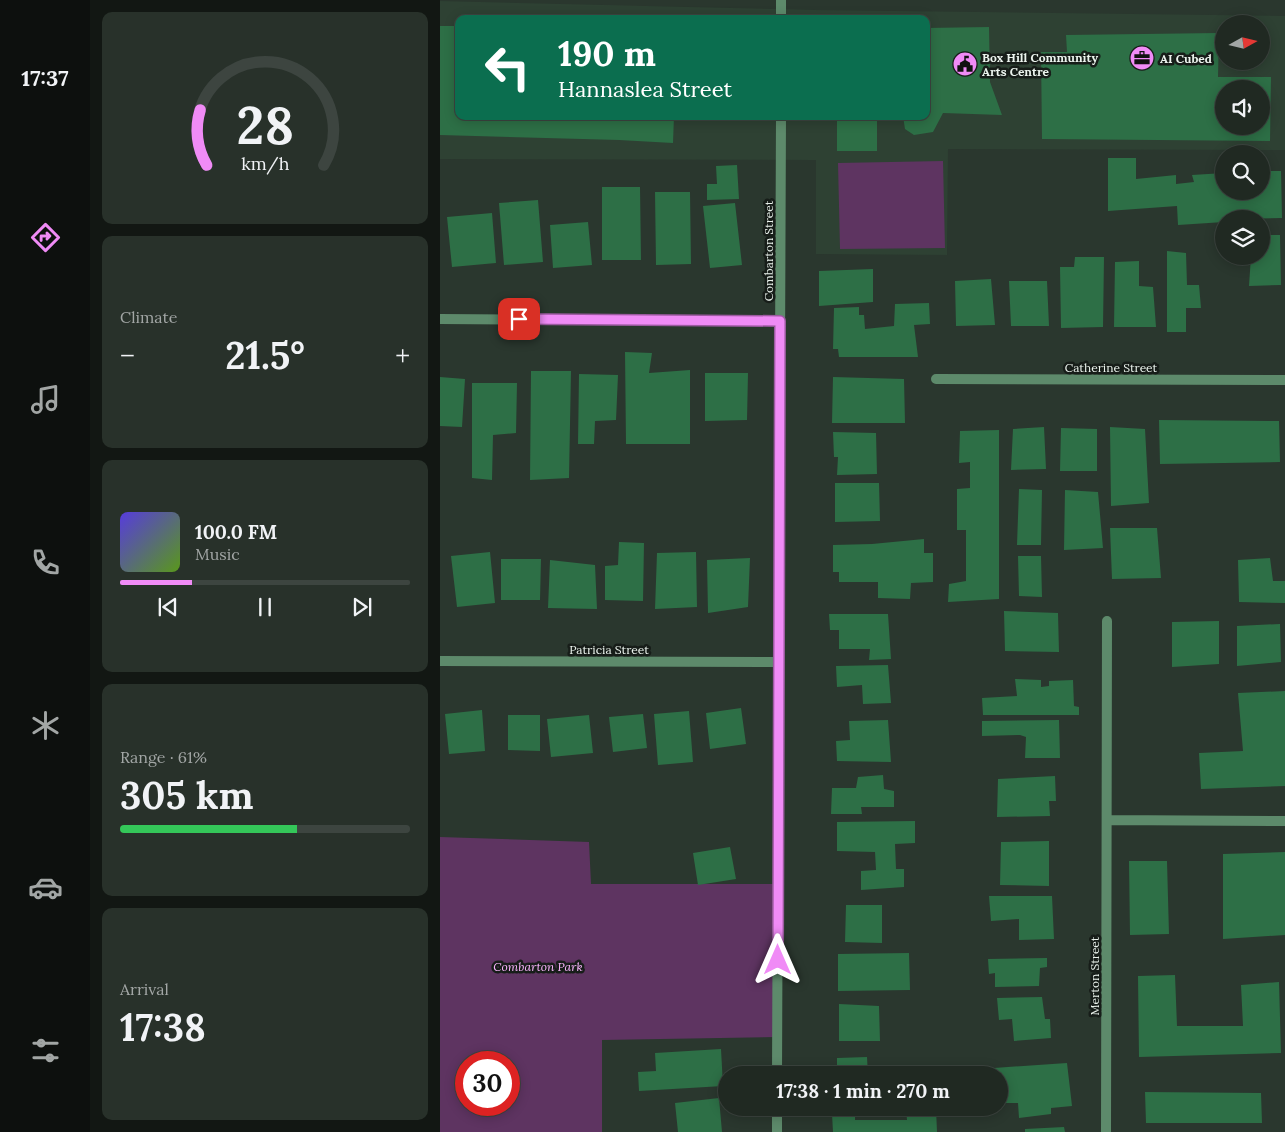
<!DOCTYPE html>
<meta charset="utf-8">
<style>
body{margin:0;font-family:Lora,serif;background:#28312a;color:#f1f3f6;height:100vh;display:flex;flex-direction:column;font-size:19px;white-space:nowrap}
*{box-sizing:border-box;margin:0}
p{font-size:16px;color:#a2a6a5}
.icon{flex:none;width:28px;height:28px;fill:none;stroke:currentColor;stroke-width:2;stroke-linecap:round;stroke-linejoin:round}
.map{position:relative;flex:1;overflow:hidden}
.panel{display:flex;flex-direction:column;gap:12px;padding:12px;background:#121713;width:350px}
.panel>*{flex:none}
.top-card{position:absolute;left:15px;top:15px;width:475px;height:105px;border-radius:10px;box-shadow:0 2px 12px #0003,0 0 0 1px #3d4540;background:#0b6e4f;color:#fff;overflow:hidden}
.needle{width:32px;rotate:82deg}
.buttons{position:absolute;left:775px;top:15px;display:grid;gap:10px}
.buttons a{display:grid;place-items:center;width:55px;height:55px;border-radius:50%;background:#202922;box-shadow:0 2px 12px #0003,0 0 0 1px #3d4540;font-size:25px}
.speed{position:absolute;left:15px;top:1051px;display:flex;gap:10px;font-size:25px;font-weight:700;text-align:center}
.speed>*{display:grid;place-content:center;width:65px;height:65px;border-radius:50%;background:#202922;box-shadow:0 2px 12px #0003,0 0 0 1px #3d4540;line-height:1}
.speed .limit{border:8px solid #d22;background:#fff;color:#111}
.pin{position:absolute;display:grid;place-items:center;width:42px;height:42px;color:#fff;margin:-21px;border-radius:10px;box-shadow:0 2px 8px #0006}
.me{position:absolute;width:55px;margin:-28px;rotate:0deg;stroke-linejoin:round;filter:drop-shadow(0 0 4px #0008)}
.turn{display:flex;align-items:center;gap:18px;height:105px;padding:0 20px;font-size:22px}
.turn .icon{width:65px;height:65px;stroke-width:2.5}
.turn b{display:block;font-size:35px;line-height:42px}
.big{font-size:38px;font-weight:700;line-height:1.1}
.panel .card{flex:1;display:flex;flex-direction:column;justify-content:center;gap:8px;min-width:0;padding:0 18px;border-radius:10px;background:#28312a}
.panel .dial{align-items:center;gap:0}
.dial svg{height:130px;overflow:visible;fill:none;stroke:#3d4540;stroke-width:7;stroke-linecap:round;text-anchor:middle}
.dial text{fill:#f1f3f6;stroke:none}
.song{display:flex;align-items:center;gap:15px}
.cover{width:60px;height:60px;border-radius:8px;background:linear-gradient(135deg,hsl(250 70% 55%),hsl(90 70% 35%))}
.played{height:5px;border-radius:2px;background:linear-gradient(90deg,#f08bf6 25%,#3d4540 25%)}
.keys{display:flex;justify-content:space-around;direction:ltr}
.heat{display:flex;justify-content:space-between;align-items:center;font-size:28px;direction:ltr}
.charge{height:8px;border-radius:4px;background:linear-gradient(90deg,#34c759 61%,#3d4540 0)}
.trip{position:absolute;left:278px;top:1066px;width:290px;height:50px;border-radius:25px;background:#202922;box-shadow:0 2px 12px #0003,0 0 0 1px #3d4540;font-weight:700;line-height:50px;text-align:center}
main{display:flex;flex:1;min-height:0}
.tabs{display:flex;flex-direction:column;width:90px;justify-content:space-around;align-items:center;background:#0d100e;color:#a2a6a5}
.tabs .icon{width:35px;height:35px}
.tabs .current{color:#f08bf6}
.tabs b{font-size:22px;color:#f1f3f6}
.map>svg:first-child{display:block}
</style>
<main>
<nav class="tabs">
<b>17:37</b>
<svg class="icon current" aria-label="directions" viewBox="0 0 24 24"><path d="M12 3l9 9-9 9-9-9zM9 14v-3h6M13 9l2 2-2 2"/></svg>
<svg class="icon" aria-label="music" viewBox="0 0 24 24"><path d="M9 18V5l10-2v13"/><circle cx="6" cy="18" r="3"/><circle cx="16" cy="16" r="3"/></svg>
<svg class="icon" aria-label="phone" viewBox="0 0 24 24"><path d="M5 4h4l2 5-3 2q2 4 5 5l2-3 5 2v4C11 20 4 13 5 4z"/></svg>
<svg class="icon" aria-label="climate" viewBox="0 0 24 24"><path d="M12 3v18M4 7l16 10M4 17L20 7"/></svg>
<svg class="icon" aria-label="car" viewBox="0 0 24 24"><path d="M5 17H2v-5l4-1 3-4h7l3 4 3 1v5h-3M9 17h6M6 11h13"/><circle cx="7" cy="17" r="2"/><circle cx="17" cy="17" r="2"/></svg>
<svg class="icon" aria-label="filters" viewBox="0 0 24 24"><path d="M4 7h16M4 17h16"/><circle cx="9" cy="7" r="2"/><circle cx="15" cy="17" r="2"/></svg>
</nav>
<section class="panel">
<div class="card dial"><svg viewBox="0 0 100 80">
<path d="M14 69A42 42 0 1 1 86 69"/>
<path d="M14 69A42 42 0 0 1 10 35" stroke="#f08bf6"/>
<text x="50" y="56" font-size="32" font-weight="700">28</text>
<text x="50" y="72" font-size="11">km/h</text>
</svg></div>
<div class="card"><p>Climate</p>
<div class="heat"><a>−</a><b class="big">21.5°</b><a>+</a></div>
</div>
<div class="card">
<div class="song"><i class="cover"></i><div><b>100.0 FM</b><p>Music</p></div></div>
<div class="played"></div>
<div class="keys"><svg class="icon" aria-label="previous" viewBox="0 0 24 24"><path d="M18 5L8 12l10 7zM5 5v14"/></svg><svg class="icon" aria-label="pause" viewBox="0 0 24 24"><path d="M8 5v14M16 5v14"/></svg><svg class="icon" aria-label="next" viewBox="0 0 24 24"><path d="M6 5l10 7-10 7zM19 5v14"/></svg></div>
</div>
<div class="card"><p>Range · 61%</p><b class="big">305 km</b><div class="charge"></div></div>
<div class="card"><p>Arrival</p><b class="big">17:38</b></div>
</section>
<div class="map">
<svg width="845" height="1132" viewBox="0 0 845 1132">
<rect width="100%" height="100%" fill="#2a372e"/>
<path fill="#2e4133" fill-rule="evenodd" d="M0,1l376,9 469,6v134l-337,-1 -1,106 -131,-1v-94l-376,-1zM19,19h467v97h-467zM784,24h37v37h-37zM784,89h37v37h-37z"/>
<path fill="#5e3461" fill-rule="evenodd" d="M503,161l2,87 -105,1 -2,-86z
M0,837l149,5 2,42h187v153l-176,3v92h-162zM26,1062h43v43h-43z"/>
<path fill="#2d6f46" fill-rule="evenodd" d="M0,26h19v90h215l-1,27 -54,-3 -179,-5z
M549,27l1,55 12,33 -59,-2 -10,19 -19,3 -9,-6 -2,-13h23v-88z
M779,33l-1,44h53l-1,64 -228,-2 -1,-87h26l-1,-17zM784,89h37v37h-37z
M397,116h40v35h-40z
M668,158h28v21l40,-4v9l18,-2 -2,-7 32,-2v18h37v-20h20l1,47 -58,1v3l-46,3 -1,-19 -69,5z
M297,165l2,34 -32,1v-16h10l-1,-18z
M162,187h38l1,73h-39z
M215,192h35l1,72 -35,1z
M98,200l5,62 -39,3 -5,-62z
M295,203l7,62 -32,3 -7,-62z
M52,213l4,50 -44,4 -5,-50z
M148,222l4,43 -39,3 -3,-43z
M821,235h19l1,50 -32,1 2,-30h10z
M727,251l19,2 1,32h12l2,23h-15v24h-19z
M635,257h29l-1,70 -42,1 -1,-61h14z
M699,261v25l14,1 3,40h-42l1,-65z
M433,269v33l-54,4v-35z
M551,279l4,46 -39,1 -1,-45z
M569,281h38l2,45h-38z
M489,303l1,21 -16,1 4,32h-79l-1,-8h-5l1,-41 25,-1v8h5l1,14 29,-3 1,-22z
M185,352l27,1 -3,20 41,-3v74h-64z
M91,371h40l-2,107 -39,2z
M265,373h43l-1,47 -42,1z
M139,374l39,1 -2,45 -21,1 -1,23h-16z
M0,377l25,2 -3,48 -22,-1z
M393,377l71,2 1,44h-73z
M32,383h45l-1,50 -23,2 -1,45 -20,-2z
M719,420l120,1 1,41 -120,2z
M604,427l2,42 -35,1 2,-41z
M670,427l35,2 4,74 -38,3z
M621,428l36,1v42h-37z
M559,430v169l-51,3 1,-18 17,-3v-51h-9v-41l13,-1v-26l-11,1 1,-32z
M393,432l43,1 1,41 -40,1 1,-18h-4z
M395,483h44l1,38 -45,1z
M579,489l23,1 -1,55h-24z
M625,490l33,2 5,56 -39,2z
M670,528h47l4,50 -49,1z
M484,539v14h9v29l-22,1 -1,16 -32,-1v-16h-39v-10h-6v-27l39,-1z
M179,542l25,1 -1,58 -38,-1v-34l13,-1z
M50,552l5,51 -38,4 -6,-51z
M256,552l1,55 -42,2 2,-56z
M578,556h23l1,41 -23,-1z
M310,558l-2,49 -40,6 -1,-53z
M830,558l3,23h12v22l-46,-1 -1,-42z
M61,559h40l-1,41h-39z
M110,560l45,5 2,44 -49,-1z
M564,611l54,2 1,39 -54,-1z
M389,614h59l3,45 -22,1 1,-11h-31v-19h-9z
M779,621v43l-47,3v-45z
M840,624l1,38 -44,4v-40z
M448,665l3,38 -28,1 -1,-19 -25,2 -1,-21z
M575,679l26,1v7l8,-1v-5l24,-1 1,26 5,1v8h-96l-1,-17 35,-2z
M845,691v95l-84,3 -2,-36 44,-2 -5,-58z
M301,708l5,36 -36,5 -4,-36z
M42,710l3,41 -36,3 -4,-40z
M249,711l4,51 -35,3 -4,-51z
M203,714l4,34 -34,4 -4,-35z
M68,715h32v36l-32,-1z
M149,715l4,38 -42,4 -4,-38z
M448,720l3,42 -54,-1 -1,-20 14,-1 -1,-19z
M619,720l1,38h-35l1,-21 -6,-2 -38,1v-15z
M443,775l1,14 10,2v16h-33l1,7h-31l1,-26h24l2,-11z
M615,776l1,25h-7l1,15 -53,1 1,-38z
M475,821v22l-20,1 1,25h8v18l-43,3v-19l15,-1 -1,-18 -38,-1v-29z
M609,841v45l-49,-1 1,-43z
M290,847l6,32 -38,6 -5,-32z
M845,852v83l-62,4v-85z
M689,861h38l2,73 -39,1z
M549,896h63l2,43 -35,1v-21l-28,2z
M406,905h36v38l-37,-1z
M469,953l1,37 -72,1v-37z
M607,958v9l-7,1 -1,18 -44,1v-14l-6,1 -1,-15z
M735,975l2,51h66l-2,-41 38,-3 2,71 -142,4 -1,-81z
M602,997l3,22h5l1,19 -37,3 -2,-22 -13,1 -2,-22z
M399,1004l40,2 1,35h-41z
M281,1049l2,37 -84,5 -1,-19 18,-1 -1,-18z
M427,1057l1,18h-31v-17z
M627,1063l5,43 -21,2v6l-32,4 -1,-15h-19v-28h-5v-7z
M705,1092l116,1 1,30h-116z
M279,1098l3,34h-44l-3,-29z
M466,1108h30l1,24h-104l-1,-18 23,-1v7h52z
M624,1127l1,5h-40v-3z"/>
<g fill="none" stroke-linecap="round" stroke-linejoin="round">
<path stroke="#5d8a6b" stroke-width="10" d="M341,19v-19
M0,319l340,2
M496,379l349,1
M0,661l339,1
M667,820l178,1
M337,1075l4,-959
M337,1132v-24
M666,1132l1,-511"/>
</g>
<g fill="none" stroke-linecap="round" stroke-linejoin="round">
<defs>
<path id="route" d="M79,319l261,2 -2,639"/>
</defs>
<use href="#route" stroke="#9c5aa0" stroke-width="12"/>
<use href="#route" stroke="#f08bf6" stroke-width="9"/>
</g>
<defs>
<symbol id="office-disc" viewBox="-11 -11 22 22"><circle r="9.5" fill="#f08bf6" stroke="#171d19"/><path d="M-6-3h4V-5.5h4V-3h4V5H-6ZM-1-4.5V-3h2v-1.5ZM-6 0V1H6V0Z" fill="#111"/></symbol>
<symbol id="civic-disc" viewBox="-11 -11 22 22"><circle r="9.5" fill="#f08bf6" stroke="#171d19"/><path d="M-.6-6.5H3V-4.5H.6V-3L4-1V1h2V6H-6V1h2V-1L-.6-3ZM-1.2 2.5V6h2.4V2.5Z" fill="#111"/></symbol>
</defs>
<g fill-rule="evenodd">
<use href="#office-disc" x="688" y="44" width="28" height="28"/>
<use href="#civic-disc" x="511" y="50" width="28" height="28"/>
</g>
<g text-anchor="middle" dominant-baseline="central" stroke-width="5" stroke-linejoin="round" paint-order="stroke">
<g font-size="12" font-weight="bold" fill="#ecf4ee" stroke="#171d19" text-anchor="start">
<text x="542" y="57">Box Hill Community<tspan x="542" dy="14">Arts Centre</tspan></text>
<text x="720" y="58">AI Cubed</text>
</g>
<g font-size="12" fill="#ecf4ee" stroke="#171d19">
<text transform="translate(328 251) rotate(-90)">Combarton Street</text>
<text x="671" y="367">Catherine Street</text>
<text x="169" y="649">Patricia Street</text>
<text transform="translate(654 976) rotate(-90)">Merton Street</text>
</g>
<g font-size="12" font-style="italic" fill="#fbb5fe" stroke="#171d19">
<text x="98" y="966">Combarton Park</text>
</g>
</g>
</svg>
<div class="buttons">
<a><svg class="needle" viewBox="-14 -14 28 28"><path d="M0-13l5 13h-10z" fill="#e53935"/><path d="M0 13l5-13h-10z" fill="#a2a6a5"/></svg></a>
<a><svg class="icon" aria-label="sound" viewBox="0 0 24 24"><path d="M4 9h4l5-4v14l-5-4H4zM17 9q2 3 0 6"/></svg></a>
<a><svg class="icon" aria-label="search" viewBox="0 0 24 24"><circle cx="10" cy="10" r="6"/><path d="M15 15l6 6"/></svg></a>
<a><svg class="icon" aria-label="layers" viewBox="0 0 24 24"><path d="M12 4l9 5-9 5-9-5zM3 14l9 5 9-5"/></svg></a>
</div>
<div class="speed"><div class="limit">30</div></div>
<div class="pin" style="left:79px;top:319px;background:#d93025"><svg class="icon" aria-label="arrive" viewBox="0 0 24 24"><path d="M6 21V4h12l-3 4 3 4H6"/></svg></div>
<svg class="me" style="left:338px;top:960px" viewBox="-20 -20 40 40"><path d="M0-17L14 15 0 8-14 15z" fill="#f08bf6" stroke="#fff" stroke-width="4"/></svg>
<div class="trip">17:38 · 1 min · 270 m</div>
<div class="top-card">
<div class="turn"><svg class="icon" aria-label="left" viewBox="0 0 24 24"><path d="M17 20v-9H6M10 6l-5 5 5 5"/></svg><div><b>190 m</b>Hannaslea Street</div></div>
</div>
</div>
</main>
